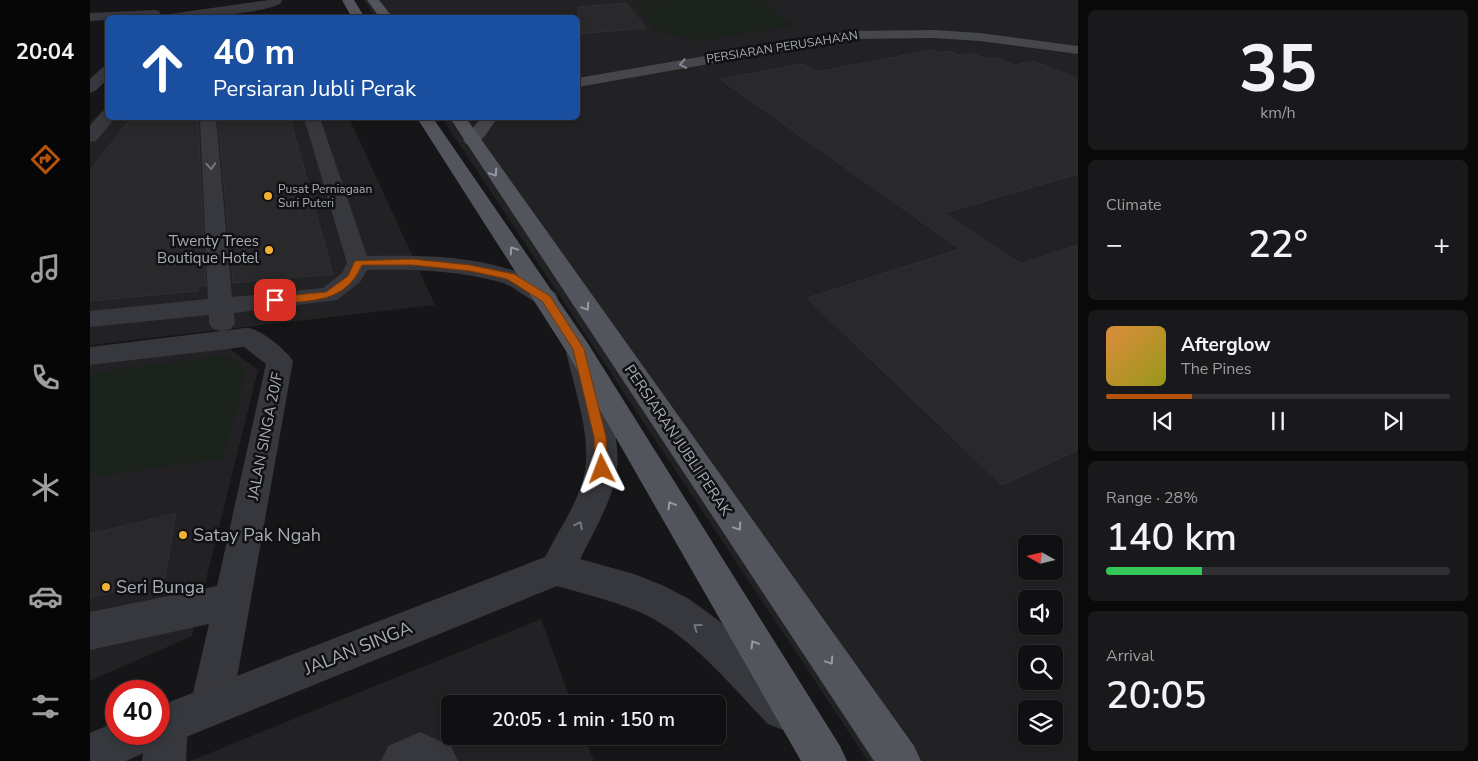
<!DOCTYPE html>
<meta charset="utf-8">
<style>
body{margin:0;font-family:"Nunito Sans",sans-serif;background:#19191b;color:#f1f3f6;height:100vh;display:flex;flex-direction:column;font-size:19px;white-space:nowrap}
*{box-sizing:border-box;margin:0}
p{font-size:16px;color:#9c9d9f}
.icon{flex:none;width:28px;height:28px;fill:none;stroke:currentColor;stroke-width:2;stroke-linecap:round;stroke-linejoin:round}
.map{position:relative;flex:1;overflow:hidden}
.side{display:flex;flex-direction:column;gap:10px;padding:10px;background:#09090a;width:400px}
.side>*{flex:none}
.hud{position:absolute;left:15px;top:15px;width:475px;height:105px;border-radius:8px;box-shadow:0 2px 8px #0003,0 0 0 1px #303032;background:#1a4fa0;color:#fff;overflow:hidden}
.needle{width:32px;rotate:278deg}
.fabs{position:absolute;left:928px;top:535px;display:grid;gap:10px}
.fabs a{display:grid;place-items:center;width:45px;height:45px;border-radius:8px;background:#101012;box-shadow:0 2px 8px #0003,0 0 0 1px #303032;font-size:25px}
.speed{position:absolute;left:15px;top:680px;display:flex;gap:10px;font-size:25px;font-weight:700;text-align:center}
.speed>*{display:grid;place-content:center;width:65px;height:65px;border-radius:50%;background:#101012;box-shadow:0 2px 8px #0003,0 0 0 1px #303032;line-height:1}
.speed .limit{border:8px solid #d22;background:#fff;color:#111}
.pin{position:absolute;display:grid;place-items:center;width:42px;height:42px;color:#fff;margin:-21px;border-radius:10px;box-shadow:0 2px 8px #0006}
.me{position:absolute;width:55px;margin:-28px;rotate:357deg;stroke-linejoin:round;filter:drop-shadow(0 0 4px #0008)}
.turn{display:flex;align-items:center;gap:18px;height:105px;padding:0 25px;font-size:22px}
.turn .icon{width:65px;height:65px;stroke-width:2.5}
.turn b{display:block;font-size:35px;line-height:42px}
.big{font-size:38px;font-weight:600;line-height:1.1}
.side .tile{flex:1;display:flex;flex-direction:column;justify-content:center;gap:8px;min-width:0;padding:0 18px;border-radius:8px;background:#19191b}
.side .dial{align-items:center;gap:0}
.dial b{font-size:65px;line-height:1}
.song{display:flex;align-items:center;gap:15px}
.cover{width:60px;height:60px;border-radius:8px;background:linear-gradient(135deg,hsl(30 70% 55%),hsl(60 70% 35%))}
.played{height:5px;border-radius:2px;background:linear-gradient(90deg,#b45309 25%,#303032 25%)}
.keys{display:flex;justify-content:space-around;direction:ltr}
.heat{display:flex;justify-content:space-between;align-items:center;font-size:28px;direction:ltr}
.charge{height:8px;border-radius:4px;background:linear-gradient(90deg,#34c759 28%,#303032 0)}
.trip{position:absolute;left:351px;top:695px;width:285px;height:50px;border-radius:8px;background:#101012;box-shadow:0 2px 8px #0003,0 0 0 1px #303032;font-weight:600;line-height:50px;text-align:center}
main{display:flex;flex:1;min-height:0}
.menu{display:flex;flex-direction:column;width:90px;justify-content:space-around;align-items:center;background:#060607;color:#9c9d9f}
.menu .icon{width:35px;height:35px}
.menu .current{color:#b45309}
.menu b{font-size:22px;color:#f1f3f6}
.map>svg:first-child{display:block}
</style>
<main>
<nav class="menu">
<b>20:04</b>
<svg class="icon current" aria-label="directions" viewBox="0 0 24 24"><path d="M12 3l9 9-9 9-9-9zM9 14v-3h6M13 9l2 2-2 2"/></svg>
<svg class="icon" aria-label="music" viewBox="0 0 24 24"><path d="M9 18V5l10-2v13"/><circle cx="6" cy="18" r="3"/><circle cx="16" cy="16" r="3"/></svg>
<svg class="icon" aria-label="phone" viewBox="0 0 24 24"><path d="M5 4h4l2 5-3 2q2 4 5 5l2-3 5 2v4C11 20 4 13 5 4z"/></svg>
<svg class="icon" aria-label="climate" viewBox="0 0 24 24"><path d="M12 3v18M4 7l16 10M4 17L20 7"/></svg>
<svg class="icon" aria-label="car" viewBox="0 0 24 24"><path d="M5 17H2v-5l4-1 3-4h7l3 4 3 1v5h-3M9 17h6M6 11h13"/><circle cx="7" cy="17" r="2"/><circle cx="17" cy="17" r="2"/></svg>
<svg class="icon" aria-label="filters" viewBox="0 0 24 24"><path d="M4 7h16M4 17h16"/><circle cx="9" cy="7" r="2"/><circle cx="15" cy="17" r="2"/></svg>
</nav>
<div class="map">
<svg width="988" height="761" viewBox="0 0 988 761">
<rect width="100%" height="100%" fill="#161618"/>
<path fill="#222225" fill-rule="evenodd" d="M274,0h714v761h-210l-426,-643h136v-100l-203,-1zM936,544h28v27h-28zM936,599h28v27h-28zM936,654h28v27h-28zM936,709h28v27h-28z
M17,105l1,13h241l86,187 -345,40v-222z
M139,348l29,22 -66,266 -102,45v-316z
M451,619l31,85h-122v32h134l10,25h-404z"/>
<path fill="#1c231d" d="M580,0h93l32,26 -98,15 -43,-10 -22,-28z
M136,355l20,17 -22,86 -134,20v-105z"/>
<path fill="#29292c" stroke="#303034" d="M536,3l20,25 -68,6v-27z
M842,50l7,3 10,-2 10,4 12,-2 15,6 9,-2 19,8 20,-4 44,18v95l-134,39 77,51 57,-19v205l-76,35 -195,-187 153,-49 -240,-170 83,-15 14,8z
M41,118h67l8,168 -8,1v4l-108,10v-131z
M128,118h72l43,156 -100,9z
M86,513l-11,65 -75,20v-64z"/>
<g fill="none" stroke-linecap="round" stroke-linejoin="round">
<path fill="#37383d" fill-rule="evenodd" d="M179,0h12l1,2c-11,12 -98,16 -118,16l6,-4z
M65,10l4,1 2,3 -2,3 -51,1v2l-18,1v-8z
M18,66v13l-13,12 -5,2v-14l13,-12z
M18,110v8h7l-19,23 -6,1v-16l12,-14z
M110,118h16l16,179 91,-9 19,-15 5,-10 -43,-145h16l47,138c47,-1 106,-1 150,16 13,4 26,14 38,20l3,6 -3,6c-22,5 -36,-17 -55,-22 -44,-12 -89,-13 -133,-12l-7,12 -23,18 -103,13 1,10 -4,6 -7,2c8,-1 16,-3 24,-3 13,1 39,23 45,33l-61,345 -7,14 -14,7 -14,-7 -7,-14 19,-82 -119,26v-38l127,-26 49,-222 -22,-17 -154,18v-18l131,-16 -8,-2 -4,-6v-8l-119,12v-16l118,-12z
M77,702l15,6 6,15 -2,38h-44l3,-27h14v-28z
M330,732l31,14 7,15h-77l7,-15z"/>
<path fill="#37383d" fill-rule="evenodd" d="M489,343l9,2 4,7c10,37 29,79 25,117 -4,31 -23,62 -37,90l54,15 28,11 27,14 29,21 80,74 6,15 -6,15 -15,6 -15,-6c-37,-38 -72,-83 -120,-108 -28,-14 -61,-21 -91,-30l-398,162 -2,-1 -31,14h-36v-28l26,-11v12h43v-28l386,-149c14,-28 35,-56 40,-87 6,-36 -11,-83 -19,-118l4,-7z"/>
<path fill="#45474d" fill-rule="evenodd" d="M844,30l46,3 98,13v8l-98,-13 -46,-3 -84,1 -272,48v-9l272,-47z
M391,118h16c-8,11 -16,30 -31,26l-3,-4z"/>
<path fill="#53555c" fill-rule="evenodd" d="M252,0h12l11,18h-13z
M277,0h12l14,18h-13z
M327,118h16l154,224 253,404 7,15h-46l-233,-407z
M360,118h16l448,628 7,15h-47z"/>
</g>
<defs><path id="oneway-chevron" d="M-2-3.5L2.5 0L-2 3.5" fill="none" stroke-width="1.6" stroke-linecap="round" stroke-linejoin="round" transform="scale(1.25)"/></defs>
<use stroke="#858993" href="#oneway-chevron" transform="translate(593 64) rotate(170)"/>
<g stroke="#757881">
<use href="#oneway-chevron" transform="translate(121 166) rotate(86)"/>
<use href="#oneway-chevron" transform="translate(489 525) rotate(-64)"/>
<use href="#oneway-chevron" transform="translate(607 627) rotate(-144)"/>
</g>
<g stroke="#979ba6">
<use href="#oneway-chevron" transform="translate(404 173) rotate(56)"/>
<use href="#oneway-chevron" transform="translate(423 250) rotate(-124)"/>
<use href="#oneway-chevron" transform="translate(496 307) rotate(56)"/>
<use href="#oneway-chevron" transform="translate(581 505) rotate(-121)"/>
<use href="#oneway-chevron" transform="translate(648 527) rotate(56)"/>
<use href="#oneway-chevron" transform="translate(664 644) rotate(-121)"/>
<use href="#oneway-chevron" transform="translate(740 661) rotate(56)"/>
</g>
<path fill="#b45309" stroke="#753606" d="M322,259l58,6 44,9 36,22 34,53 22,88 2,32 -2,4 -4,1 -5,-1 -2,-4 -1,-32 -21,-88 -31,-48 -35,-22 -37,-8 -58,-6h-50c-17,39 -51,35 -87,39l-5,-4 5,-3 51,-5 22,-16 7,-15z"/>
<g fill="#f2b134" stroke="#111113" stroke-width="2">
<circle cx="178" cy="196" r="5"/>
<circle cx="179" cy="250" r="5"/>
<circle cx="93" cy="535" r="5"/>
<circle cx="16" cy="587" r="5"/>
</g>
<g text-anchor="middle" dominant-baseline="central" stroke-width="5" stroke-linejoin="round" paint-order="stroke">
<g font-size="12" fill="#a8adb8" stroke="#111113">
<text transform="translate(692 47) rotate(-9)">PERSIARAN PERUSAHAAN</text>
</g>
<g font-size="12" fill="#a8adb8" stroke="#111113" text-anchor="start">
<text x="188" y="189">Pusat Perniagaan<tspan x="188" dy="14">Suri Puteri</tspan></text>
</g>
<g font-size="15" fill="#a8adb8" stroke="#111113" text-anchor="end">
<text x="169" y="241">Twenty Trees<tspan x="169" dy="17">Boutique Hotel</tspan></text>
</g>
<g font-size="15" fill="#a8adb8" stroke="#111113">
<text transform="translate(175 436) rotate(-79)">JALAN SINGA 20/F</text>
<text transform="translate(588 440) rotate(56)">PERSIARAN JUBLI PERAK</text>
</g>
<g font-size="18" fill="#a8adb8" stroke="#111113" text-anchor="start">
<text x="103" y="535">Satay Pak Ngah</text>
<text x="26" y="587">Seri Bunga</text>
</g>
<g font-size="18" fill="#a8adb8" stroke="#111113">
<text transform="translate(268 648) rotate(-22)">JALAN SINGA</text>
</g>
</g>
</svg>
<div class="fabs">
<a><svg class="needle" viewBox="-14 -14 28 28"><path d="M0-13l5 13h-10z" fill="#e53935"/><path d="M0 13l5-13h-10z" fill="#9c9d9f"/></svg></a>
<a><svg class="icon" aria-label="sound" viewBox="0 0 24 24"><path d="M4 9h4l5-4v14l-5-4H4zM17 9q2 3 0 6"/></svg></a>
<a><svg class="icon" aria-label="search" viewBox="0 0 24 24"><circle cx="10" cy="10" r="6"/><path d="M15 15l6 6"/></svg></a>
<a><svg class="icon" aria-label="layers" viewBox="0 0 24 24"><path d="M12 4l9 5-9 5-9-5zM3 14l9 5 9-5"/></svg></a>
</div>
<div class="speed"><div class="limit">40</div></div>
<div class="pin" style="left:185px;top:300px;background:#d93025"><svg class="icon" aria-label="arrive" viewBox="0 0 24 24"><path d="M6 21V4h12l-3 4 3 4H6"/></svg></div>
<svg class="me" style="left:512px;top:469px" viewBox="-20 -20 40 40"><path d="M0-17L14 15 0 8-14 15z" fill="#b45309" stroke="#fff" stroke-width="4"/></svg>
<div class="trip">20:05 · 1 min · 150 m</div>
<div class="hud">
<div class="turn"><svg class="icon" aria-label="ahead" viewBox="0 0 24 24"><path d="M12 20V5M6 11l6-6 6 6"/></svg><div><b>40 m</b>Persiaran Jubli Perak</div></div>
</div>
</div>
<section class="side">
<div class="tile dial"><b>35</b><p>km/h</p></div>
<div class="tile"><p>Climate</p>
<div class="heat"><a>−</a><b class="big">22°</b><a>+</a></div>
</div>
<div class="tile">
<div class="song"><i class="cover"></i><div><b>Afterglow</b><p>The Pines</p></div></div>
<div class="played"></div>
<div class="keys"><svg class="icon" aria-label="previous" viewBox="0 0 24 24"><path d="M18 5L8 12l10 7zM5 5v14"/></svg><svg class="icon" aria-label="pause" viewBox="0 0 24 24"><path d="M8 5v14M16 5v14"/></svg><svg class="icon" aria-label="next" viewBox="0 0 24 24"><path d="M6 5l10 7-10 7zM19 5v14"/></svg></div>
</div>
<div class="tile"><p>Range · 28%</p><b class="big">140 km</b><div class="charge"></div></div>
<div class="tile"><p>Arrival</p><b class="big">20:05</b></div>
</section>
</main>
